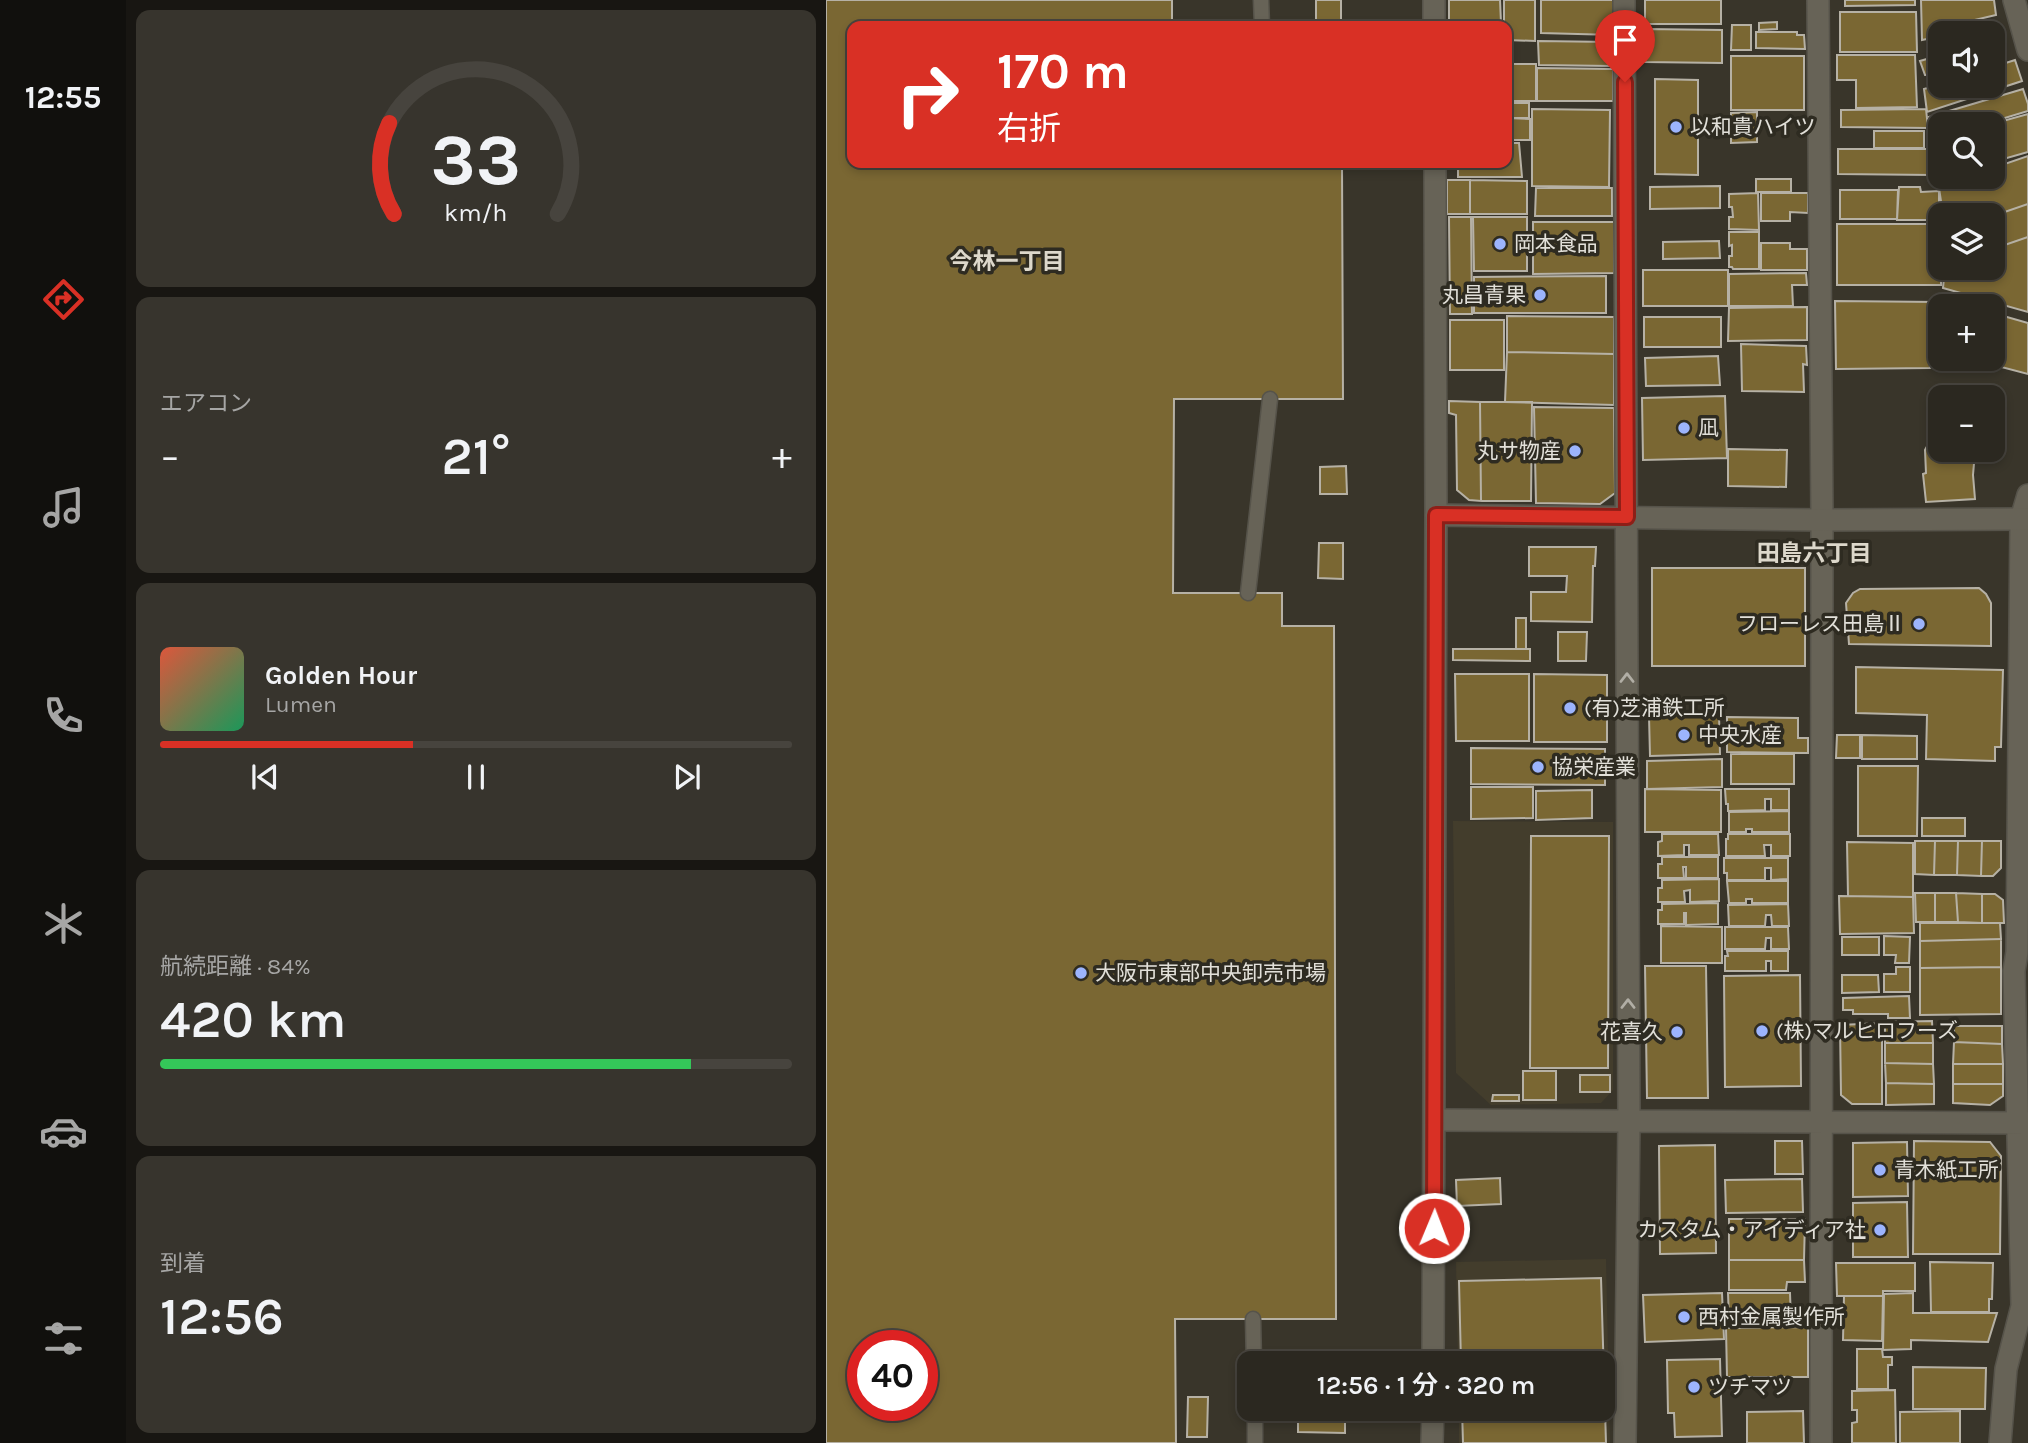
<!DOCTYPE html>
<html lang="ja">
<meta charset="utf-8">
<style>
body{margin:0;font-family:Karla,"Noto Sans JP",sans-serif;background:#37342d;color:#f1f3f6;height:100vh;display:flex;flex-direction:column;font-size:26px;white-space:nowrap}
*{box-sizing:border-box;margin:0}
p{font-size:23px;color:#a6a6a5}
.icon{flex:none;width:38px;height:38px;fill:none;stroke:currentColor;stroke-width:2;stroke-linecap:round;stroke-linejoin:round}
.map{position:relative;flex:1;overflow:hidden}
.details{display:flex;flex-direction:column;gap:10px;padding:10px;background:#181612;width:700px}
.details>*{flex:none}
.banner{position:absolute;left:21px;top:21px;width:665px;height:147px;border-radius:14px;box-shadow:0 4px 10px #0003,0 0 0 2px #47443e;background:#d93025;color:#fff;overflow:hidden}
.buttons{position:absolute;left:1102px;top:21px;display:grid;gap:14px}
.buttons a{display:grid;place-items:center;width:77px;height:77px;border-radius:14px;background:#2b2820;box-shadow:0 4px 10px #0003,0 0 0 2px #47443e;font-size:35px}
.speed{position:absolute;left:21px;top:1330px;display:flex;gap:14px;font-size:35px;font-weight:700;text-align:center}
.speed>*{display:grid;place-content:center;width:91px;height:91px;border-radius:50%;background:#2b2820;box-shadow:0 4px 10px #0003,0 0 0 2px #47443e;line-height:1}
.speed .limit{border:10px solid #d22;background:#fff;color:#111}
.pin{position:absolute;display:grid;place-items:center;width:60px;height:60px;color:#fff;margin:-72px -30px;border-radius:50% 50% 50% 0;rotate:-45deg;box-shadow:0 0 7px #0007}
.pin .icon{rotate:45deg}
.me{position:absolute;width:77px;margin:-38px;rotate:1deg;stroke-linejoin:round;filter:drop-shadow(0 0 5px #0008)}
.turn{display:flex;align-items:center;gap:24px;height:147px;padding:0 35px;font-size:32px}
.turn .icon{width:91px;height:91px;stroke-width:2.5}
.turn b{display:block;font-size:49px;line-height:60px}
.big{font-size:52px;font-weight:600;line-height:1.1}
.details .widget{flex:1;display:flex;flex-direction:column;justify-content:center;gap:10px;min-width:0;padding:0 24px;border-radius:14px;background:#37342d}
.details .dial{align-items:center;gap:0}
.dial svg{height:182px;overflow:visible;fill:none;stroke:#47443e;stroke-width:7;stroke-linecap:round;text-anchor:middle}
.dial text{fill:#f1f3f6;stroke:none}
.song{display:flex;align-items:center;gap:21px}
.cover{width:84px;height:84px;border-radius:10px;background:linear-gradient(135deg,hsl(10 70% 55%),hsl(150 70% 35%))}
.played{height:7px;border-radius:4px;background:linear-gradient(90deg,#d93025 40%,#47443e 40%)}
.keys{display:flex;justify-content:space-around;direction:ltr}
.heat{display:flex;justify-content:space-between;align-items:center;font-size:38px;direction:ltr}
.charge{height:10px;border-radius:5px;background:linear-gradient(90deg,#34c759 84%,#47443e 0)}
.trip{position:absolute;left:411px;top:1351px;width:378px;height:70px;border-radius:14px;background:#2b2820;box-shadow:0 4px 10px #0003,0 0 0 2px #47443e;font-weight:600;line-height:70px;text-align:center}
main{display:flex;flex:1;min-height:0}
.tabs{display:flex;flex-direction:column;width:126px;justify-content:space-around;align-items:center;background:#11100d;color:#a6a6a5}
.tabs .icon{width:49px;height:49px}
.tabs .selected{color:#d93025}
.tabs b{font-size:32px;color:#f1f3f6}
.map>svg:first-child{display:block}
</style>
<main>
<nav class="tabs">
<b>12:55</b>
<svg class="icon selected" aria-label="directions" viewBox="0 0 24 24"><path d="M12 3l9 9-9 9-9-9zM9 14v-3h6M13 9l2 2-2 2"/></svg>
<svg class="icon" aria-label="music" viewBox="0 0 24 24"><path d="M9 18V5l10-2v13"/><circle cx="6" cy="18" r="3"/><circle cx="16" cy="16" r="3"/></svg>
<svg class="icon" aria-label="phone" viewBox="0 0 24 24"><path d="M5 4h4l2 5-3 2q2 4 5 5l2-3 5 2v4C11 20 4 13 5 4z"/></svg>
<svg class="icon" aria-label="climate" viewBox="0 0 24 24"><path d="M12 3v18M4 7l16 10M4 17L20 7"/></svg>
<svg class="icon" aria-label="car" viewBox="0 0 24 24"><path d="M5 17H2v-5l4-1 3-4h7l3 4 3 1v5h-3M9 17h6M6 11h13"/><circle cx="7" cy="17" r="2"/><circle cx="17" cy="17" r="2"/></svg>
<svg class="icon" aria-label="filters" viewBox="0 0 24 24"><path d="M4 7h16M4 17h16"/><circle cx="9" cy="7" r="2"/><circle cx="15" cy="17" r="2"/></svg>
</nav>
<section class="details">
<div class="widget dial"><svg viewBox="0 0 100 80">
<path d="M14 69A42 42 0 1 1 86 69"/>
<path d="M14 69A42 42 0 0 1 12 29" stroke="#d93025"/>
<text x="50" y="56" font-size="32" font-weight="700">33</text>
<text x="50" y="72" font-size="11">km/h</text>
</svg></div>
<div class="widget"><p>エアコン</p>
<div class="heat"><a>−</a><b class="big">21°</b><a>+</a></div>
</div>
<div class="widget">
<div class="song"><i class="cover"></i><div><b>Golden Hour</b><p>Lumen</p></div></div>
<div class="played"></div>
<div class="keys"><svg class="icon" aria-label="previous" viewBox="0 0 24 24"><path d="M18 5L8 12l10 7zM5 5v14"/></svg><svg class="icon" aria-label="pause" viewBox="0 0 24 24"><path d="M8 5v14M16 5v14"/></svg><svg class="icon" aria-label="next" viewBox="0 0 24 24"><path d="M6 5l10 7-10 7zM19 5v14"/></svg></div>
</div>
<div class="widget"><p>航続距離 · 84%</p><b class="big">420 km</b><div class="charge"></div></div>
<div class="widget"><p>到着</p><b class="big">12:56</b></div>
</section>
<div class="map">
<svg width="1202" height="1443" viewBox="0 0 1202 1443">
<rect width="100%" height="100%" fill="#39352a"/>
<path fill="#433d2c" d="M627,821l160,1v268l-12,13 -110,2 -35,-32z
M780,1259l4,184h-151v-34h144v-46h-145l-2,-101z"/>
<path fill="#7a6733" stroke="#b6b1a5" stroke-width="2" fill-rule="evenodd" d="M0,0h346v20h69v6h-389v137h490l1,236h-169l-1,194h109v33h52l2,693h-161l1,124h-350zM37,1346h59v59h-59z
M490,0h25v26h-25z
M623,0h51l1,23h-52z
M678,0h31v41l-28,-1v-14h-3z
M715,0h73v35l-73,-2z
M819,0h76v24h-76z
M1019,0h70v5l-70,1z
M1095,0h73l2,15 -60,14 1,8 -15,3z
M1014,12h76l1,40h-77z
M951,22v7l-18,1v-7z
M623,23h52v3h-52z
M906,25h19v25h-20z
M819,29l77,1v33l-77,-1z
M930,32h41v3h7l1,14 -49,-1z
M712,41l74,1v24l-73,-1z
M1011,55h78l2,52 -61,1v-28h-19z
M905,56h73v54h-73z
M1111,56h4v23l-10,3 -3,-7h-3l-5,-14z
M1189,60l7,21 -95,31 -3,-23 17,-5v2h52v-19z
M681,64h29v37h-29z
M711,68l76,1v32h-76z
M829,79l43,1v95l-43,-1z
M1197,89l5,15v7l-43,13h-44v14l-6,2 -6,-23z
M681,103h22v15h-22z
M706,109l78,1 -1,77 -77,-1z
M1100,109l2,19 -87,-1v-17z
M931,112v30l-26,1v-30z
M1202,114v38l-35,10 -1,-38z
M681,118l23,1v21h-23z
M1048,131h50v17h-50z
M1115,139v34l-9,-31z
M681,143h12l3,34h-64v-14h49z
M1012,149h94v26l-94,-1z
M1202,156v48l-35,12 -50,-1 -4,-27 32,-11h22v-9z
M930,179h35v13h-35z
M621,180h23v34h-23z
M644,180l57,1v33h-57z
M894,186v22l-70,1v-22z
M1073,187h21l1,5 18,-1v29h-42z
M710,188h76v28h-77z
M1014,190h58l-1,29h-57z
M932,193l1,37 -30,-1v-12h4l-1,-10h-3v-13z
M935,193h47v20l-18,-1v9h-29z
M1202,204v33l-35,12v-33z
M623,217h22l1,97h-22z
M647,217h54v54h-53z
M707,222h81v51l-81,1z
M1011,224h104v61h-104z
M903,232h30v37h-26l-1,-2h-3v-11h3v-11l-3,1z
M1202,237v75l-85,-24 2,-20h48v-19z
M893,241l1,17 -57,1v-17z
M935,243h29v6h17v21h-46z
M817,270h85v36h-85z
M980,273l1,12h-15l1,21h-64v-32z
M780,276v37h-132v-36z
M1009,301l103,1 -8,66 -94,1z
M981,307v33l-79,1 1,-33z
M1167,313l35,10v51l-57,-15h22z
M681,316l107,1v37l-107,-2z
M818,317h77v30h-77z
M624,320h54v50h-54z
M915,344l65,2 1,19 -4,-1 1,28 -62,-1z
M681,352l107,2v51l-109,-3z
M892,356l2,29 -74,1 -1,-28z
M899,396l2,62 -84,2 -1,-62z
M623,401l31,1 1,99 -12,-1 -12,-10 -1,-75 -7,-2z
M654,402h52l-1,99h-50z
M708,407l80,1 1,85 -15,11 -64,-1z
M1105,439l10,3v8h26l8,2 -2,23 2,24 -49,3 -3,-28 3,-1 -1,-23z
M902,449l59,1 -1,37 -58,-1z
M520,466l1,28h-27v-27z
M493,543h24v36l-25,-1z
M703,547h67l-1,19h-2l-1,56 -61,-1v-29h35l1,-16h-38z
M826,568h153v98h-153z
M1153,588l7,6 5,9v43l-142,-2 -3,-41 7,-10 7,-4z
M690,618h10v31h-10z
M732,632h29l-1,29h-28z
M627,649h77v12l-77,-1z
M1030,667l147,3 -2,77h-6v14l-69,-2 1,-44 -71,-2z
M629,674h74v67h-73z
M708,674l73,1v67h-73z
M893,714l1,40 -70,2 -1,-40z
M901,717l71,1v20h10v15l-81,-1z
M1011,735h23v23h-24z
M1036,735l55,1v23h-55z
M645,748l134,1v36l-134,-1z
M905,754h63v30h-63z
M896,759v28l-75,2v-28z
M1032,766h60l-1,70h-59z
M645,787h62v31l-62,1z
M819,789l76,1v42h-76z
M899,789h64v21h-18v-11h-6v11l-37,1v-7h-2z
M766,790v28l-56,2v-29z
M963,811v21h-37v-3h-6v3h-17v-20z
M1096,818h43v18h-43z
M836,834h56l1,21h-30v-10h-5v10l-26,1v-14l4,-1z
M902,834h62v22h-19v-11h-7l1,11h-39v-17h2z
M705,836h78l-1,232h-78z
M1089,841h20l-1,34 -19,-1z
M1109,841h23l-1,34h-23z
M1132,841h24l-1,35 -24,-1z
M1156,841h19v27l-8,8h-12z
M1021,842l66,1v54l-65,-1z
M836,857h56v21h-32v-11h-3l1,11h-26v-14h4z
M898,858h64v21l-17,1v-12h-6v12h-38v-7h-3z
M893,879v22l-29,1v-12l-6,1 1,11h-27v-14h4v-8z
M901,881h61v22h-36v-4h-6v4h-17z
M1089,893h20v29h-19z
M1109,893h21l2,29h-23z
M1130,893l26,1v29l-24,-1z
M1156,894h13l8,6 1,23h-22z
M1013,896l74,1 1,36 -74,1z
M892,903v21l-32,1v-12h-2v11h-26v-14h4v-6z
M962,904l1,22h-17l-1,-11h-5l-1,11h-36l-1,-21z
M1094,923h80l1,16 -81,2z
M835,926l61,1v36h-61z
M899,927h63l1,22h-18v-11h-5l-1,11h-40z
M1058,936l26,1 -1,26h-14l1,-8h-12z
M1016,937h37v18h-37z
M1175,939v28l-81,1v-27z
M901,951h61v20h-17v-10h-5v10h-41v-15h3z
M819,966h61l2,132h-61z
M1070,967h14v25h-26v-18h12z
M1175,967v47l-81,1v-47z
M974,975l1,111 -76,1 -1,-111z
M1016,975h36l1,17 -37,1z
M1083,996l1,22h-22v-4h-35v-4h-10v-12z
M1106,1021l1,22h-48v-21z
M1056,1023v81h-30l-11,-9 -1,-70z
M1128,1026h48v18l-48,-2z
M1128,1042l48,2 1,20h-50z
M1059,1043h48v21l-48,-1z
M1059,1063l48,1 1,20 -48,-1z
M1127,1064h50v20h-50z
M697,1071h33v29h-33z
M754,1075h30v17h-30z
M1060,1083l48,1v20l-48,1z
M1127,1084h50v12l-13,9 -37,-2z
M667,1095h26v6h-27z
M949,1141h27l1,33h-28z
M1088,1141l76,1 11,14 -1,98h-87z
M1081,1142l1,54 -55,1v-54z
M889,1145l1,108 -56,1 -1,-108z
M674,1178l1,26 -44,2 -1,-26z
M976,1179l1,33 -77,1 -1,-33z
M1081,1202l1,55h-55v-54z
M903,1219h76l-1,41h-75z
M903,1260h75l1,22h-18l-1,8h-57z
M1104,1262l63,1 -1,36h-3v13h-58z
M1010,1263h79v28h-32v5h-46z
M775,1278l5,165h-143l-1,-34h141v-46h-142l-2,-82z
M896,1293l2,46 -79,3 -2,-47z
M902,1293h62l1,28 -62,-1z
M1087,1293v20h84l-9,29 -77,-2v9l-28,1 1,-56z
M1018,1296h39l-1,45 -39,-1z
M982,1327v50h-81l-1,-49z
M1031,1349h25l1,8h9v8h-4v24h-31z
M894,1359l2,77 -47,1 -1,-24h-6l-1,-53z
M1087,1367l73,1 -1,41h-72z
M1069,1390l1,53h-44v-20l5,-1v-12h-5v-19z
M362,1397h20l-1,40h-20z
M472,1409h47v24l-47,-1z
M977,1411l1,32h-57v-31z
M1134,1411v32h-60v-31z"/>
<g fill="none" stroke-linecap="round" stroke-linejoin="round">
<defs>
<path id="lane" d="M435,0l1,26
M422,593l22,-194
M427,1319l1,44
M429,1409v34"/>
<path id="street" d="M608,0v26
M798,0l5,1121 -4,322
M992,0l4,520 -1,923
M1188,0l14,50
M609,163l1,352
M609,1120l593,3
M1174,1443l6,-74 16,-63 -8,-335 3,-19 4,-433 7,-24"/>
<path id="secondary" d="M607,1363l3,-848 386,5 206,-1
M606,1443l1,-34"/>
</defs>
<use href="#lane" stroke="#56534a" stroke-width="17"/>
<use href="#street" stroke="#56534a" stroke-width="24"/>
<use href="#secondary" stroke="#56534a" stroke-width="24"/>
<use href="#lane" stroke="#676357" stroke-width="14"/>
<use href="#street" stroke="#676357" stroke-width="21"/>
<use href="#secondary" stroke="#676357" stroke-width="21"/>
</g>
<defs><path id="oneway-chevron" d="M-2-3.5L2.5 0L-2 3.5" fill="none" stroke-width="1.6" stroke-linecap="round" stroke-linejoin="round" transform="scale(1.75)"/></defs>
<g stroke="#b1aea5">
<use href="#oneway-chevron" transform="translate(801 678) rotate(-90)"/>
<use href="#oneway-chevron" transform="translate(802 1004) rotate(-90)"/>
</g>
<g fill="none" stroke-linecap="round" stroke-linejoin="round">
<defs>
<path id="route" d="M608,1228l2,-713 191,2 -2,-435"/>
</defs>
<use href="#route" stroke="#8d1f18" stroke-width="18"/>
<use href="#route" stroke="#d93025" stroke-width="12"/>
</g>
<g fill="#9cb4fd" stroke="#2e2b21" stroke-width="2.5">
<circle cx="850" cy="127" r="7"/>
<circle cx="674" cy="244" r="7"/>
<circle cx="714" cy="295" r="7"/>
<circle cx="858" cy="428" r="7"/>
<circle cx="749" cy="451" r="7"/>
<circle cx="1093" cy="624" r="7"/>
<circle cx="744" cy="708" r="7"/>
<circle cx="858" cy="735" r="7"/>
<circle cx="712" cy="767" r="7"/>
<circle cx="255" cy="973" r="7"/>
<circle cx="936" cy="1031" r="7"/>
<circle cx="851" cy="1032" r="7"/>
<circle cx="1054" cy="1170" r="7"/>
<circle cx="1054" cy="1230" r="7"/>
<circle cx="858" cy="1317" r="7"/>
<circle cx="868" cy="1387" r="7"/>
</g>
<g text-anchor="middle" dominant-baseline="central" stroke-width="7" stroke-linejoin="round" paint-order="stroke">
<g font-size="21" fill="#e2e0d9" stroke="#2e2b21" text-anchor="start">
<text x="864" y="127">以和貴ハイツ</text>
<text x="688" y="244">岡本食品</text>
<text x="700" y="295" text-anchor="end">丸昌青果</text>
<text x="872" y="428">凪</text>
<text x="735" y="451" text-anchor="end">丸サ物産</text>
<text x="1079" y="624" text-anchor="end">フローレス田島Ⅱ</text>
<text x="758" y="708">(有)芝浦鉄工所</text>
<text x="872" y="735">中央水産</text>
<text x="726" y="767">協栄産業</text>
<text x="269" y="973">大阪市東部中央卸売市場</text>
<text x="950" y="1031">(株)マルヒロフーズ</text>
<text x="837" y="1032" text-anchor="end">花喜久</text>
<text x="1068" y="1170">青木紙工所</text>
<text x="1040" y="1230" text-anchor="end">カスタム・アイディア社</text>
<text x="872" y="1317">西村金属製作所</text>
<text x="882" y="1387">ツチマツ</text>
</g>
<g font-size="23" font-weight="bold" fill="#ddd8cb" stroke="#2e2b21">
<text x="181" y="261">今林一丁目</text>
<text x="988" y="553">田島六丁目</text>
</g>
</g>
</svg>
<div class="buttons">
<a><svg class="icon" aria-label="sound" viewBox="0 0 24 24"><path d="M4 9h4l5-4v14l-5-4H4zM17 9q2 3 0 6"/></svg></a>
<a><svg class="icon" aria-label="search" viewBox="0 0 24 24"><circle cx="10" cy="10" r="6"/><path d="M15 15l6 6"/></svg></a>
<a><svg class="icon" aria-label="layers" viewBox="0 0 24 24"><path d="M12 4l9 5-9 5-9-5zM3 14l9 5 9-5"/></svg></a>
<a>+</a>
<a>−</a>
</div>
<div class="speed"><div class="limit">40</div></div>
<div class="pin" style="left:799px;top:82px;background:#d93025"><svg class="icon" aria-label="arrive" viewBox="0 0 24 24"><path d="M6 21V4h12l-3 4 3 4H6"/></svg></div>
<svg class="me" style="left:608px;top:1228px" viewBox="-20 -20 40 40"><circle r="17" fill="#d93025" stroke="#fff" stroke-width="3"/><path d="M0-11L8 9 0 5-8 9z" fill="#fff"/></svg>
<div class="trip">12:56 · 1 分 · 320 m</div>
<div class="banner">
<div class="turn"><svg class="icon" aria-label="right" viewBox="0 0 24 24"><path d="M7 20v-9h11M14 6l5 5-5 5"/></svg><div><b>170 m</b>右折</div></div>
</div>
</div>
</main>
